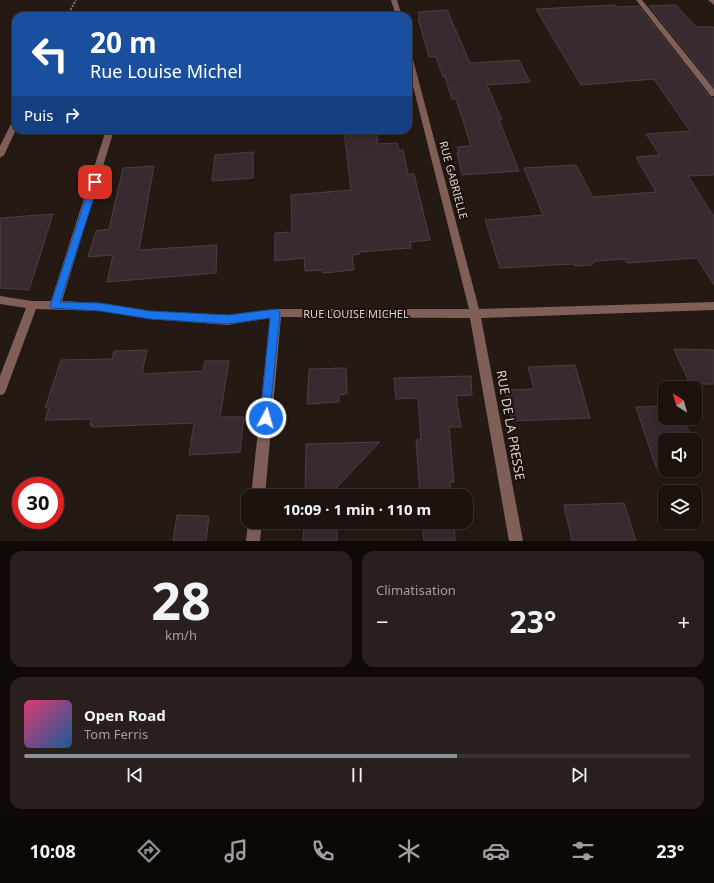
<!DOCTYPE html>
<html lang="fr">
<meta charset="utf-8">
<style>
body{margin:0;font-family:"Noto Sans",sans-serif;background:#29201d;color:#f1f3f6;height:100vh;display:flex;flex-direction:column;font-size:15px;white-space:nowrap}
*{box-sizing:border-box;margin:0}
p{font-size:13px;color:#a09e9e}
.icon{flex:none;width:22px;height:22px;fill:none;stroke:currentColor;stroke-width:2;stroke-linecap:round;stroke-linejoin:round}
.map{position:relative;height:541px;overflow:hidden}
.side{display:flex;flex-direction:column;gap:10px;padding:10px;background:#0f0a08;flex:1}
.side>*{flex:none}
.banner{position:absolute;left:12px;top:12px;width:400px;height:122px;border-radius:12px;box-shadow:0 4px 16px #0002,0 0 0 1px #3a322f;background:#1a4fa0;color:#fff;overflow:hidden}
.needle{width:26px;rotate:323deg}
.fabs{position:absolute;left:658px;top:381px;display:grid;gap:8px}
.fabs a{display:grid;place-items:center;width:44px;height:44px;border-radius:8px;background:#1c130f;box-shadow:0 4px 16px #0002,0 0 0 1px #3a322f;font-size:20px}
.speed{position:absolute;left:12px;top:477px;display:flex;gap:8px;font-size:20px;font-weight:700;text-align:center}
.speed>*{display:grid;place-content:center;width:52px;height:52px;border-radius:50%;background:#1c130f;box-shadow:0 4px 16px #0002,0 0 0 1px #3a322f;line-height:1}
.speed .limit{border:6px solid #d22;background:#fff;color:#111}
.pin{position:absolute;display:grid;place-items:center;width:34px;height:34px;color:#fff;margin:-17px;border-radius:8px;box-shadow:0 2px 6px #0006}
.me{position:absolute;width:44px;margin:-22px;rotate:6deg;stroke-linejoin:round;filter:drop-shadow(0 0 3px #0008)}
.turn{display:flex;align-items:center;gap:14px;height:84px;padding:0 12px;font-size:18px}
.turn .icon{width:52px;height:52px;stroke-width:2.5}
.turn b{display:block;font-size:28px;line-height:34px}
.then{display:flex;align-items:center;height:38px;padding:0 12px;background:#0003;gap:8px;font-size:15px}
.big{font-size:30px;font-weight:700;line-height:1.1}
.side .widget{flex:1;display:flex;flex-direction:column;justify-content:center;gap:6px;min-width:0;padding:0 14px;border-radius:12px;background:#29201d}
.side .dial{align-items:center;gap:0}
.dial b{font-size:52px;line-height:1}
.song{display:flex;align-items:center;gap:12px}
.cover{width:48px;height:48px;border-radius:6px;background:linear-gradient(135deg,hsl(340 70% 55%),hsl(210 70% 35%))}
.played{height:4px;border-radius:2px;background:linear-gradient(90deg,#8c9099 65%,#3a322f 65%)}
.keys{display:flex;justify-content:space-around;direction:ltr}
.heat{display:flex;justify-content:space-between;align-items:center;font-size:22px;direction:ltr}
.side .tiles{flex:1;display:grid;gap:10px;grid-template-columns:1fr 1fr}
.widget:last-child{grid-column:span 2}
.trip{position:absolute;left:241px;top:489px;width:232px;height:40px;border-radius:12px;background:#1c130f;box-shadow:0 4px 16px #0002,0 0 0 1px #3a322f;font-weight:700;line-height:40px;text-align:center}
.dock{display:flex;height:64px;justify-content:space-around;align-items:center;background:#0b0806;color:#a09e9e}
.dock .icon{width:28px;height:28px}
.dock .active{color:#8c9099}
.dock b{font-size:18px;color:#f1f3f6}
.map>svg:first-child{display:block}
</style>
<div class="map">
<svg width="714" height="541" viewBox="0 0 714 541">
<rect width="100%" height="100%" fill="#251914"/>
<path fill="#382a2f" stroke="#4c3e42" d="M615,5l2,2 22,-1 71,91 4,1v77l-26,1 26,41v68l-17,-27 -70,5 -2,-4 -30,2 -3,4 -17,1 -2,-2 -73,4 -15,-48 58,-5 -19,-47 52,-3 17,32 63,-5 -20,-35 24,-2 -14,-21 44,-3 -36,-52 -73,6 -45,-76z
M676,5l20,22h18v60l-65,-81z
M447,10l23,53 49,-3 11,22 -43,3 15,35h-3l20,51 -57,4 -5,-22 2,-1 -2,-5 14,-1 -15,-47h-4l-7,-22h-2l-7,-20h-7l-11,-39h2l-2,-6z
M344,130h32l2,14 19,-1 2,7h4l5,24h6l16,66 -20,2 1,6 -52,4 1,2 -8,1 2,15 -31,3v-3l-18,1 -1,-13 -29,3v-28l17,-1 -1,-37 60,-5z
M253,152v26l-41,3 3,-26z
M154,166l-15,84 78,-5 -1,28 -109,9 6,-27 -25,2 8,-26 13,-2 14,-61z
M53,214l-24,76 -29,-2v-70z
M674,349l40,1v34h-24z
M147,350l-5,24 61,-3 2,-10h24l-9,56h24l-4,35 -51,3 5,-32 -102,4 1,-2h-3l1,-6 -46,1 4,-12h-4l16,-48 51,-1 2,-8z
M575,365l15,53 -78,3 -7,-31 29,-1 -6,-22z
M346,368l1,26 -8,1v7l-32,2 2,-35z
M471,376l1,19 -16,1 5,31h-12l5,55h-4l1,14h-31l-4,-56h5l-3,-42 -22,1 -2,-21z
M665,406v12h18l9,22h-27v26l-9,1 -20,-60z
M380,442l-45,47 1,7h-31l1,-52z
M624,503l12,38h-64l-8,-36z
M177,515l32,1 -3,25h-33z
M304,522h33v19h-34z
M422,522h32l1,19h-31z"/>
<g fill="none" stroke-linecap="round" stroke-linejoin="round">
<path stroke="#827773" stroke-width="2" stroke-dasharray="2 1.5" stroke-linecap="butt" d="M67,16l9,-16"/>
<path fill="#815f59" fill-rule="evenodd" d="M391,0h6l5,16h-6z
M636,0h6l72,89v7h-3z
M708,0h6v5z
M408,50l3,2 68,257 235,-7v8l-233,8 42,223h-14l-39,-223 -189,-1 -16,179h-14l19,-178 -42,7 -78,-6 -49,-8 -65,-2 -30,81 -2,4 -4,1v-19l26,-68 -26,-4v-8l32,5h19l55,-171h8l-52,171 39,2 49,8 78,4 48,-6h193l-61,-243z
M16,119v11l-12,25 -4,3v-12l12,-24z
M248,522h14l-2,19h-14z"/>
</g>
<path fill="#1a73e8" stroke="#114b97" d="M95,179l4,3 -39,120 40,1 50,8 78,4 48,-6 3,2 1,3 -11,107 -3,2 -4,-2 -2,-3 10,-100 -42,6 -78,-5 -50,-8 -49,-3 -1,-2 41,-124z"/>
<g text-anchor="middle" dominant-baseline="central" stroke-width="4" stroke-linejoin="round" paint-order="stroke">
<g font-size="11" fill="#ddd4d1" stroke="#1b100b">
<text transform="translate(454 180) rotate(75)">RUE GABRIELLE</text>
<text x="356" y="313">RUE LOUISE MICHEL</text>
</g>
<g font-size="13" fill="#ddd4d1" stroke="#1b100b">
<text transform="translate(511 425) rotate(80)">RUE DE LA PRESSE</text>
</g>
</g>
</svg>
<div class="fabs">
<a><svg class="needle" viewBox="-14 -14 28 28"><path d="M0-13l5 13h-10z" fill="#e53935"/><path d="M0 13l5-13h-10z" fill="#a09e9e"/></svg></a>
<a><svg class="icon" aria-label="sound" viewBox="0 0 24 24"><path d="M4 9h4l5-4v14l-5-4H4zM17 9q2 3 0 6"/></svg></a>
<a><svg class="icon" aria-label="layers" viewBox="0 0 24 24"><path d="M12 4l9 5-9 5-9-5zM3 14l9 5 9-5"/></svg></a>
</div>
<div class="speed"><div class="limit">30</div></div>
<div class="pin" style="left:95px;top:182px;background:#d93025"><svg class="icon" aria-label="arrive" viewBox="0 0 24 24"><path d="M6 21V4h12l-3 4 3 4H6"/></svg></div>
<svg class="me" style="left:266px;top:418px" viewBox="-20 -20 40 40"><circle r="17" fill="#1a73e8" stroke="#fff" stroke-width="3"/><path d="M0-11L8 9 0 5-8 9z" fill="#fff"/></svg>
<div class="trip">10:09 · 1 min · 110 m</div>
<div class="banner">
<div class="turn"><svg class="icon" aria-label="left" viewBox="0 0 24 24"><path d="M17 20v-9H6M10 6l-5 5 5 5"/></svg><div><b>20 m</b>Rue Louise Michel</div></div>
<div class="then">Puis<svg class="icon" aria-label="right" viewBox="0 0 24 24"><path d="M7 20v-9h11M14 6l5 5-5 5"/></svg></div>
</div>
</div>
<section class="side">
<div class="tiles">
<div class="widget dial"><b>28</b><p>km/h</p></div>
<div class="widget"><p>Climatisation</p>
<div class="heat"><a>−</a><b class="big">23°</b><a>+</a></div>
</div>
<div class="widget">
<div class="song"><i class="cover"></i><div><b>Open Road</b><p>Tom Ferris</p></div></div>
<div class="played"></div>
<div class="keys"><svg class="icon" aria-label="previous" viewBox="0 0 24 24"><path d="M18 5L8 12l10 7zM5 5v14"/></svg><svg class="icon" aria-label="pause" viewBox="0 0 24 24"><path d="M8 5v14M16 5v14"/></svg><svg class="icon" aria-label="next" viewBox="0 0 24 24"><path d="M6 5l10 7-10 7zM19 5v14"/></svg></div>
</div>
</div>
</section>
<nav class="dock">
<b>10:08</b>
<svg class="icon active" aria-label="directions" viewBox="0 0 24 24"><path d="M12 3l9 9-9 9-9-9zM9 14v-3h6M13 9l2 2-2 2"/></svg>
<svg class="icon" aria-label="music" viewBox="0 0 24 24"><path d="M9 18V5l10-2v13"/><circle cx="6" cy="18" r="3"/><circle cx="16" cy="16" r="3"/></svg>
<svg class="icon" aria-label="phone" viewBox="0 0 24 24"><path d="M5 4h4l2 5-3 2q2 4 5 5l2-3 5 2v4C11 20 4 13 5 4z"/></svg>
<svg class="icon" aria-label="climate" viewBox="0 0 24 24"><path d="M12 3v18M4 7l16 10M4 17L20 7"/></svg>
<svg class="icon" aria-label="car" viewBox="0 0 24 24"><path d="M5 17H2v-5l4-1 3-4h7l3 4 3 1v5h-3M9 17h6M6 11h13"/><circle cx="7" cy="17" r="2"/><circle cx="17" cy="17" r="2"/></svg>
<svg class="icon" aria-label="filters" viewBox="0 0 24 24"><path d="M4 7h16M4 17h16"/><circle cx="9" cy="7" r="2"/><circle cx="15" cy="17" r="2"/></svg>
<b>23°</b>
</nav>
